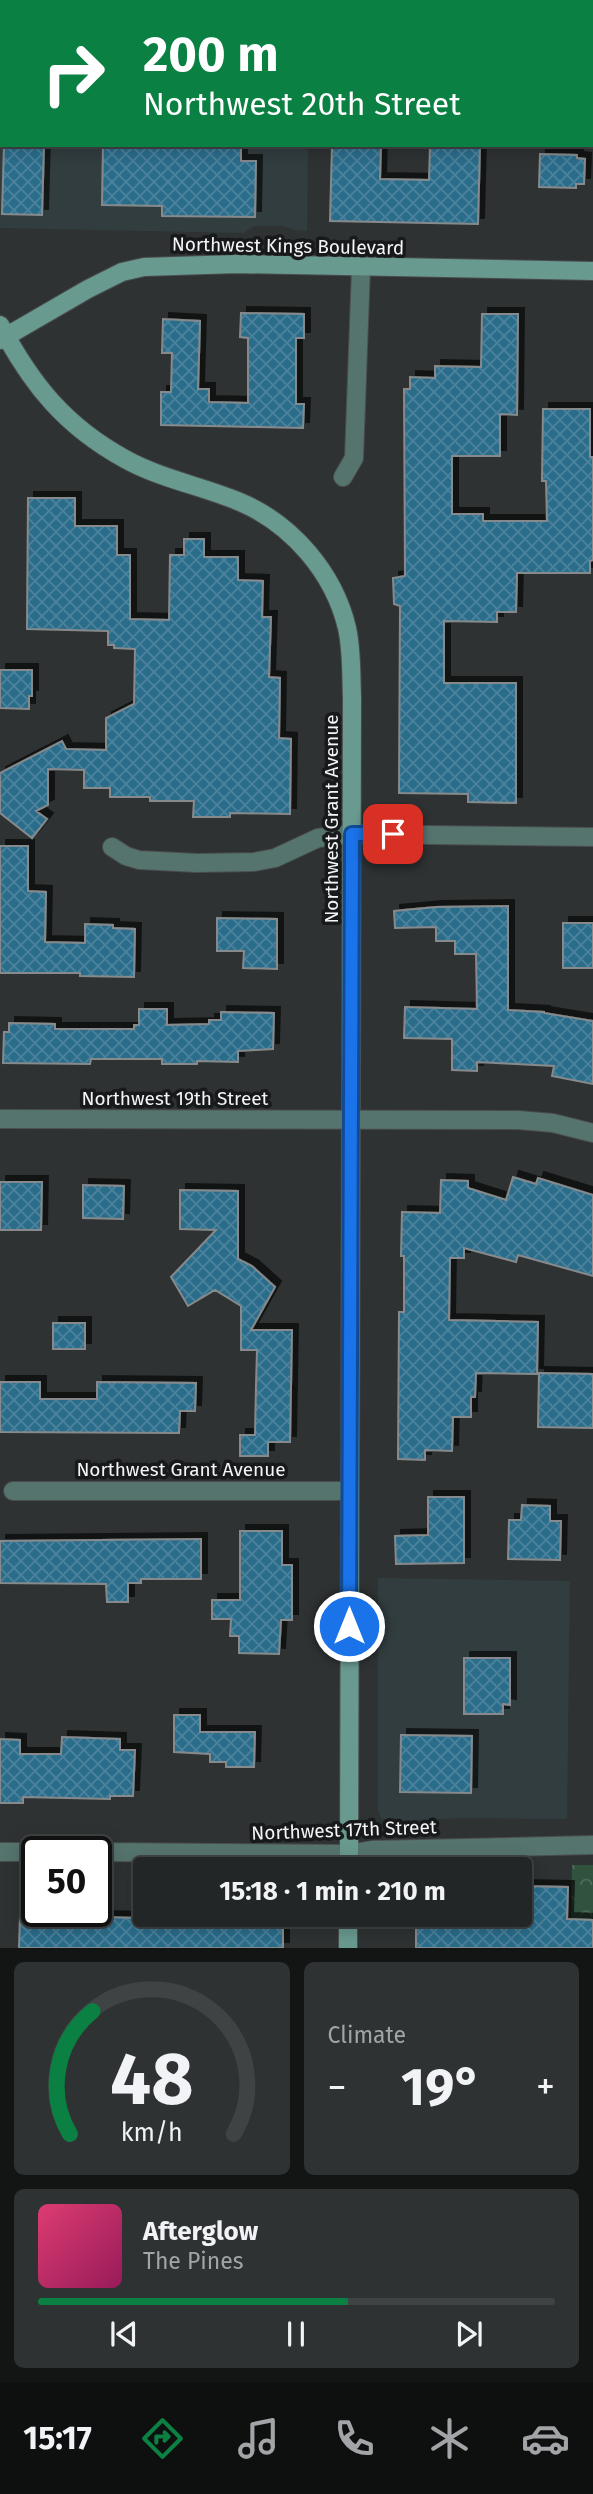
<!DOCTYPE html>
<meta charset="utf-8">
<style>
body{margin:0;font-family:"Fira Sans",sans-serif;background:#2e3232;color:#f1f3f6;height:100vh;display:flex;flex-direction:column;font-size:26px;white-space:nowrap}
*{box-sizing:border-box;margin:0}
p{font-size:23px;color:#a2a5a7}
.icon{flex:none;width:38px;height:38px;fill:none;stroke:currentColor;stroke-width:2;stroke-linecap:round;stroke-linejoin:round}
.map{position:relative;height:1948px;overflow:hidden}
.side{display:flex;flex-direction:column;gap:14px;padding:14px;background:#131515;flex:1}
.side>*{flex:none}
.hud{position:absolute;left:0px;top:0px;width:593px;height:147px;box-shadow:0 4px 18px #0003,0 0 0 2px #3f4343;background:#0b8043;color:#fff;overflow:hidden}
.speed{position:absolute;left:21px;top:1836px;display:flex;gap:14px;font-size:35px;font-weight:700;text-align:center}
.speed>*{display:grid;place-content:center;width:91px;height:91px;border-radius:50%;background:#222626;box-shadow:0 4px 18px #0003,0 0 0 2px #3f4343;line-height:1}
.speed .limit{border:4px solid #111;border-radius:10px;background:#fff;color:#111}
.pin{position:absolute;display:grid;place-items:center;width:60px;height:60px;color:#fff;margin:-30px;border-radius:14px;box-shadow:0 4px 10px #0006}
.me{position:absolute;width:77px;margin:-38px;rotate:0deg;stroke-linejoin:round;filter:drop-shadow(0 0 5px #0008)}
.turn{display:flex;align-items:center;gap:24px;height:147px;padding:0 28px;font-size:32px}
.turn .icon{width:91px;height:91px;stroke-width:2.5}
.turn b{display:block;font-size:49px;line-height:60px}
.big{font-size:52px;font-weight:700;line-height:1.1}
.side .card{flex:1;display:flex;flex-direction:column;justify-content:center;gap:10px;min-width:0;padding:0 24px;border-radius:10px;background:#2e3232}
.side .dial{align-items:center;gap:0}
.dial svg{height:182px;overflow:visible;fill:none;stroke:#3f4343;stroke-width:7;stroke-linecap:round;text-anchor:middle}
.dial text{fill:#f1f3f6;stroke:none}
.song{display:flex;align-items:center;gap:21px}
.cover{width:84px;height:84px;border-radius:10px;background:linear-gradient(135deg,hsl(340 70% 55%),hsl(330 70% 35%))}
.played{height:7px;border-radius:4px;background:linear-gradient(90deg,#0b8043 60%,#3f4343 60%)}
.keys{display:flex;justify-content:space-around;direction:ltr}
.heat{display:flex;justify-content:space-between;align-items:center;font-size:38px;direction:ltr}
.side .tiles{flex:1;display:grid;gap:14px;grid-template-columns:1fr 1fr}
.card:last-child{grid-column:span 2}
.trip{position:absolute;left:133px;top:1857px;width:399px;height:70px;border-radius:7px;background:#222626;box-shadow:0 4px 18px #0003,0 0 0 2px #3f4343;font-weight:700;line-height:70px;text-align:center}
.menu{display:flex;height:112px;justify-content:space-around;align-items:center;background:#0e0f0f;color:#a2a5a7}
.menu .icon{width:49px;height:49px}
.menu .on{color:#0b8043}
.menu b{font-size:32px;color:#f1f3f6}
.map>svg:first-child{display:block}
</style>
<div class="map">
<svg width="593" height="1948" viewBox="0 0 593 1948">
<defs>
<pattern id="park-crowns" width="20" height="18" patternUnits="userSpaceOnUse" patternTransform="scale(1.75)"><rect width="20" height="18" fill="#31533d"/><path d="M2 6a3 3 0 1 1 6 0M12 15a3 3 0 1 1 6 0" fill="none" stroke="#4f6c5a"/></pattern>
<pattern id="building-cross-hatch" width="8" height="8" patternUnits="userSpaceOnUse" patternTransform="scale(1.75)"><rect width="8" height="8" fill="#2c6d8b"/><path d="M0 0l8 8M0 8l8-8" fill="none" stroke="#4b829c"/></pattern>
<filter id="shadow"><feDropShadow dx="6" dy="-6" stdDeviation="0" flood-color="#0009"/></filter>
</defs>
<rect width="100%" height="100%" fill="#2e3233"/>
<path fill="#323d3f" d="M0,3l2,142h306l-1,86 -12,-1 -12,-4h-29l-10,7 -244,-5z
M378,1578l192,3 -3,238 -104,-1 -73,3 -9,-3 -3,-7z"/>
<path fill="url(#park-crowns)" d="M572,1865h21v55h-22z"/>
<path fill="url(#building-cross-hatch)" stroke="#868a8c" stroke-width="2" filter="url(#shadow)" d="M4,145h40l-2,70 -40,-1z
M103,145h138v16h15l-1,56 -93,-1v-10l-60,-1z
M332,145h49l-1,34 49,1 1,-35h50l-2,79 -148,-3z
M540,154l37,1v3l8,1 -1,25h-8v4l-37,-1z
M241,313l63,1v24h-8v66h8l-1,24 -142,-3v-33h10l1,-39h-10l1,-34 37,2 -2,68h11v13l39,1v-65l-8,-1z
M482,314h36l-1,101 -17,-1v42h-48v58h31v7h64l-1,-40h-4l1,-72h47v48h3v103l-3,1v12h-73l-1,39h-19v10l-53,-1v62h72v120l-48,-1v-8l-69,-1 1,-187 -6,-2 -1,-26 12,-2 -1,-187h6v-12l25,1v-12l46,1z
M28,498h47v28h42v29h13v64l39,1 1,-65h14v-16h20v18h34v23l25,1 -1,36h9l-2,60 11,1 -1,60 12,1 -1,75 -60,-1v4h-37l1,-16h-44v-4h-40v-9h-26v-18l-36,-1v36l-12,6 11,8 -15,19 -32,-25v-40l62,-32 4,8 40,1v-32l28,-14 1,-55 -21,-1v-3h-6v-14l-81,-2z
M0,670h32v26h-3v13l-29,-1z
M0,846h28v45l18,1 -1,50 40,1v-19l28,1v3l22,1 -1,48 -54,-1v-3h-80z
M508,906v104l36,2v1l49,8v63l-41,-8 2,-10 -77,-4v9l-25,-1v-31l-48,-1 1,-31 72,2 -1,-55h-21v-13h-19v-14l-41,1 -1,-17 42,-4z
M217,918l60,1v50l-34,-1 1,-17h-27z
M563,923h30v45h-30z
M139,1009h28v16l42,-1v-4h12v-8l53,1 -1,36 -35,2v11l-41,-1v3h-35v-5h-71l-1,5 -87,-1 1,-31h5v-9l46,1v5h79v-4h5z
M513,1177l23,7 2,-6 55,17v81l-75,-21 -2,7 -52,-14v10h-14l-1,62 89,2 -1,52 -61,-1 -1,24h-4v20h-18l-1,34 -27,-1v10l-27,-1 1,-147h5v-56h-3l1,-44 38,1 1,-33 27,1v7l38,12z
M0,1182h42l-1,48h-41z
M83,1185l41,1 -1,33 -40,-1z
M180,1190l58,1v68l14,7 23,21 -24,43h41l-2,112h-22v14h-28v-21h15l1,-50 1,-35h-16v-44l-26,-16 -27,16 -17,-29 45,-47 -36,-1z
M53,1323h32v26h-32z
M539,1373l54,1v54l-55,-1z
M0,1382h40v17h57v-17l99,1 -1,28h-15l-1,22 -179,-1z
M428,1497h36v66l-68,1 -1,-28 33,-1z
M522,1505l28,1v15h11l-1,39 -52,-1 1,-39h12z
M240,1531h42v34h10v55h-11l-2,34 -40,-1v-17h-9l1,-17h-19v-19h28z
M201,1539v40h-60v4h-13v19h-21l-1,-18 -106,-1v-42z
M464,1658h46v47l-7,-1v10h-39z
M174,1715h26v17h55l-1,35h-28v-5h-16v-8l-36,-2z
M401,1735l71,1 -1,57 -71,-1z
M62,1737l58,2v11h15l-2,46h-23v3l-87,-2v6h-23v-64l20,1v14h41z
M520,1886l48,1 -1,32 26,1v28h-177v-34h104z
M42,1911h57v6l41,1 1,-4h29v4h15v2h44v-6h28v4h26v30h-264l1,-33 22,1z"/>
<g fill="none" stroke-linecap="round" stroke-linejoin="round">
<defs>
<path id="street" d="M343,477l11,-19 7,-190
M112,847l14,9 13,4 58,3 57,-1 21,-4 43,-20 34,-4 241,3
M0,1119l518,1 35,3 40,10
M13,1491h336
M0,1852h37
M96,1852l253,2 24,-4 220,-5"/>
<path id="secondary" d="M0,325c32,60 65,101 125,134 36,20 77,27 115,43 52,22 94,71 107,126 5,22 4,46 5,69l-3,1172
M0,340l88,-51 34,-17 22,-5 93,-3 356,7
M348,1948v-34"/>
</defs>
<use href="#street" stroke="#4a4d4e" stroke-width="20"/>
<use href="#secondary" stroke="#4a4d4e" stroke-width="20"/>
<use href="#street" stroke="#56746e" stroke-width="18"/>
<use href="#secondary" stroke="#699a90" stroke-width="18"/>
</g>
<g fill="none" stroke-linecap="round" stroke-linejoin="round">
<defs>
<path id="route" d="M349,1626l3,-792h41"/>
</defs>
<use href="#route" stroke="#114b97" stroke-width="18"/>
<use href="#route" stroke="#1a73e8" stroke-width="12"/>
</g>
<g text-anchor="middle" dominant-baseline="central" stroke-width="7" stroke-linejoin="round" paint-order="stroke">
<g font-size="19" fill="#f3f5f6" stroke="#18191a">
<text transform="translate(288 246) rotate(1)">Northwest Kings Boulevard</text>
<text transform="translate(331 819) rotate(-90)">Northwest Grant Avenue</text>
<text x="175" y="1098">Northwest 19th Street</text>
<text x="181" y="1469">Northwest Grant Avenue</text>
<text transform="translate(344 1830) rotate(-2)">Northwest 17th Street</text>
</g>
</g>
</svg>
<div class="speed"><div class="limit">50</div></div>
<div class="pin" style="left:393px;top:834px;background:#d93025"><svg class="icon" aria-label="arrive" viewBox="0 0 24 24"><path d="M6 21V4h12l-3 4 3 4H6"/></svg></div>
<svg class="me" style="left:349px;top:1626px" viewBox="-20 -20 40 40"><circle r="17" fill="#1a73e8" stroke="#fff" stroke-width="3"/><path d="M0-11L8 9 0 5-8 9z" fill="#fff"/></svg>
<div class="trip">15:18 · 1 min · 210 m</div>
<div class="hud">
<div class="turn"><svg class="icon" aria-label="right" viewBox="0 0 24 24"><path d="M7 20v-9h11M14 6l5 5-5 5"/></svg><div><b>200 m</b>Northwest 20th Street</div></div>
</div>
</div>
<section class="side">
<div class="tiles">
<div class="card dial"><svg viewBox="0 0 100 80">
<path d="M14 69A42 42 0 1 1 86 69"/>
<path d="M14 69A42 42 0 0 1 24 15" stroke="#0b8043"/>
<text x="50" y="56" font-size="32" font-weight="700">48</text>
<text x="50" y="72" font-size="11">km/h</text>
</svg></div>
<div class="card"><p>Climate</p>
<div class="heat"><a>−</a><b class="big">19°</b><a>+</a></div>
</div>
<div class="card">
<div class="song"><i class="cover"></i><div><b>Afterglow</b><p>The Pines</p></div></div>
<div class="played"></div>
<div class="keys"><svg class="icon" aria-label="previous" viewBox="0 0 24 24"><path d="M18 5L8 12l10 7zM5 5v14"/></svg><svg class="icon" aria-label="pause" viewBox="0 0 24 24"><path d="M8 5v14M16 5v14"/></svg><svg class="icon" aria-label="next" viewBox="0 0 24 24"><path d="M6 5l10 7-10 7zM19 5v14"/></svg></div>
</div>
</div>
</section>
<nav class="menu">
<b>15:17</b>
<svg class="icon on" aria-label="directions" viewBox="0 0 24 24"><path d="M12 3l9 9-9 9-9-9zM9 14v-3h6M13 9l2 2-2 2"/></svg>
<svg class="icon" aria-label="music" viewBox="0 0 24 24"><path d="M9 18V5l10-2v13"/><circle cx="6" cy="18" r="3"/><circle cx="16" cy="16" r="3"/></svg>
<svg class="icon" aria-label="phone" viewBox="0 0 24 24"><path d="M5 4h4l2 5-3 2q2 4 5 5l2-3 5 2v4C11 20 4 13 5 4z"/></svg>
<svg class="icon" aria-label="climate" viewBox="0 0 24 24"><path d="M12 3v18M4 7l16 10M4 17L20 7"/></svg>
<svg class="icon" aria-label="car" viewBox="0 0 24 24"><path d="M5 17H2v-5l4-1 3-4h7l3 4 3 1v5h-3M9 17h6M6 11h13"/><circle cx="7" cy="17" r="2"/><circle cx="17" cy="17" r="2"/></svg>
</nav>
